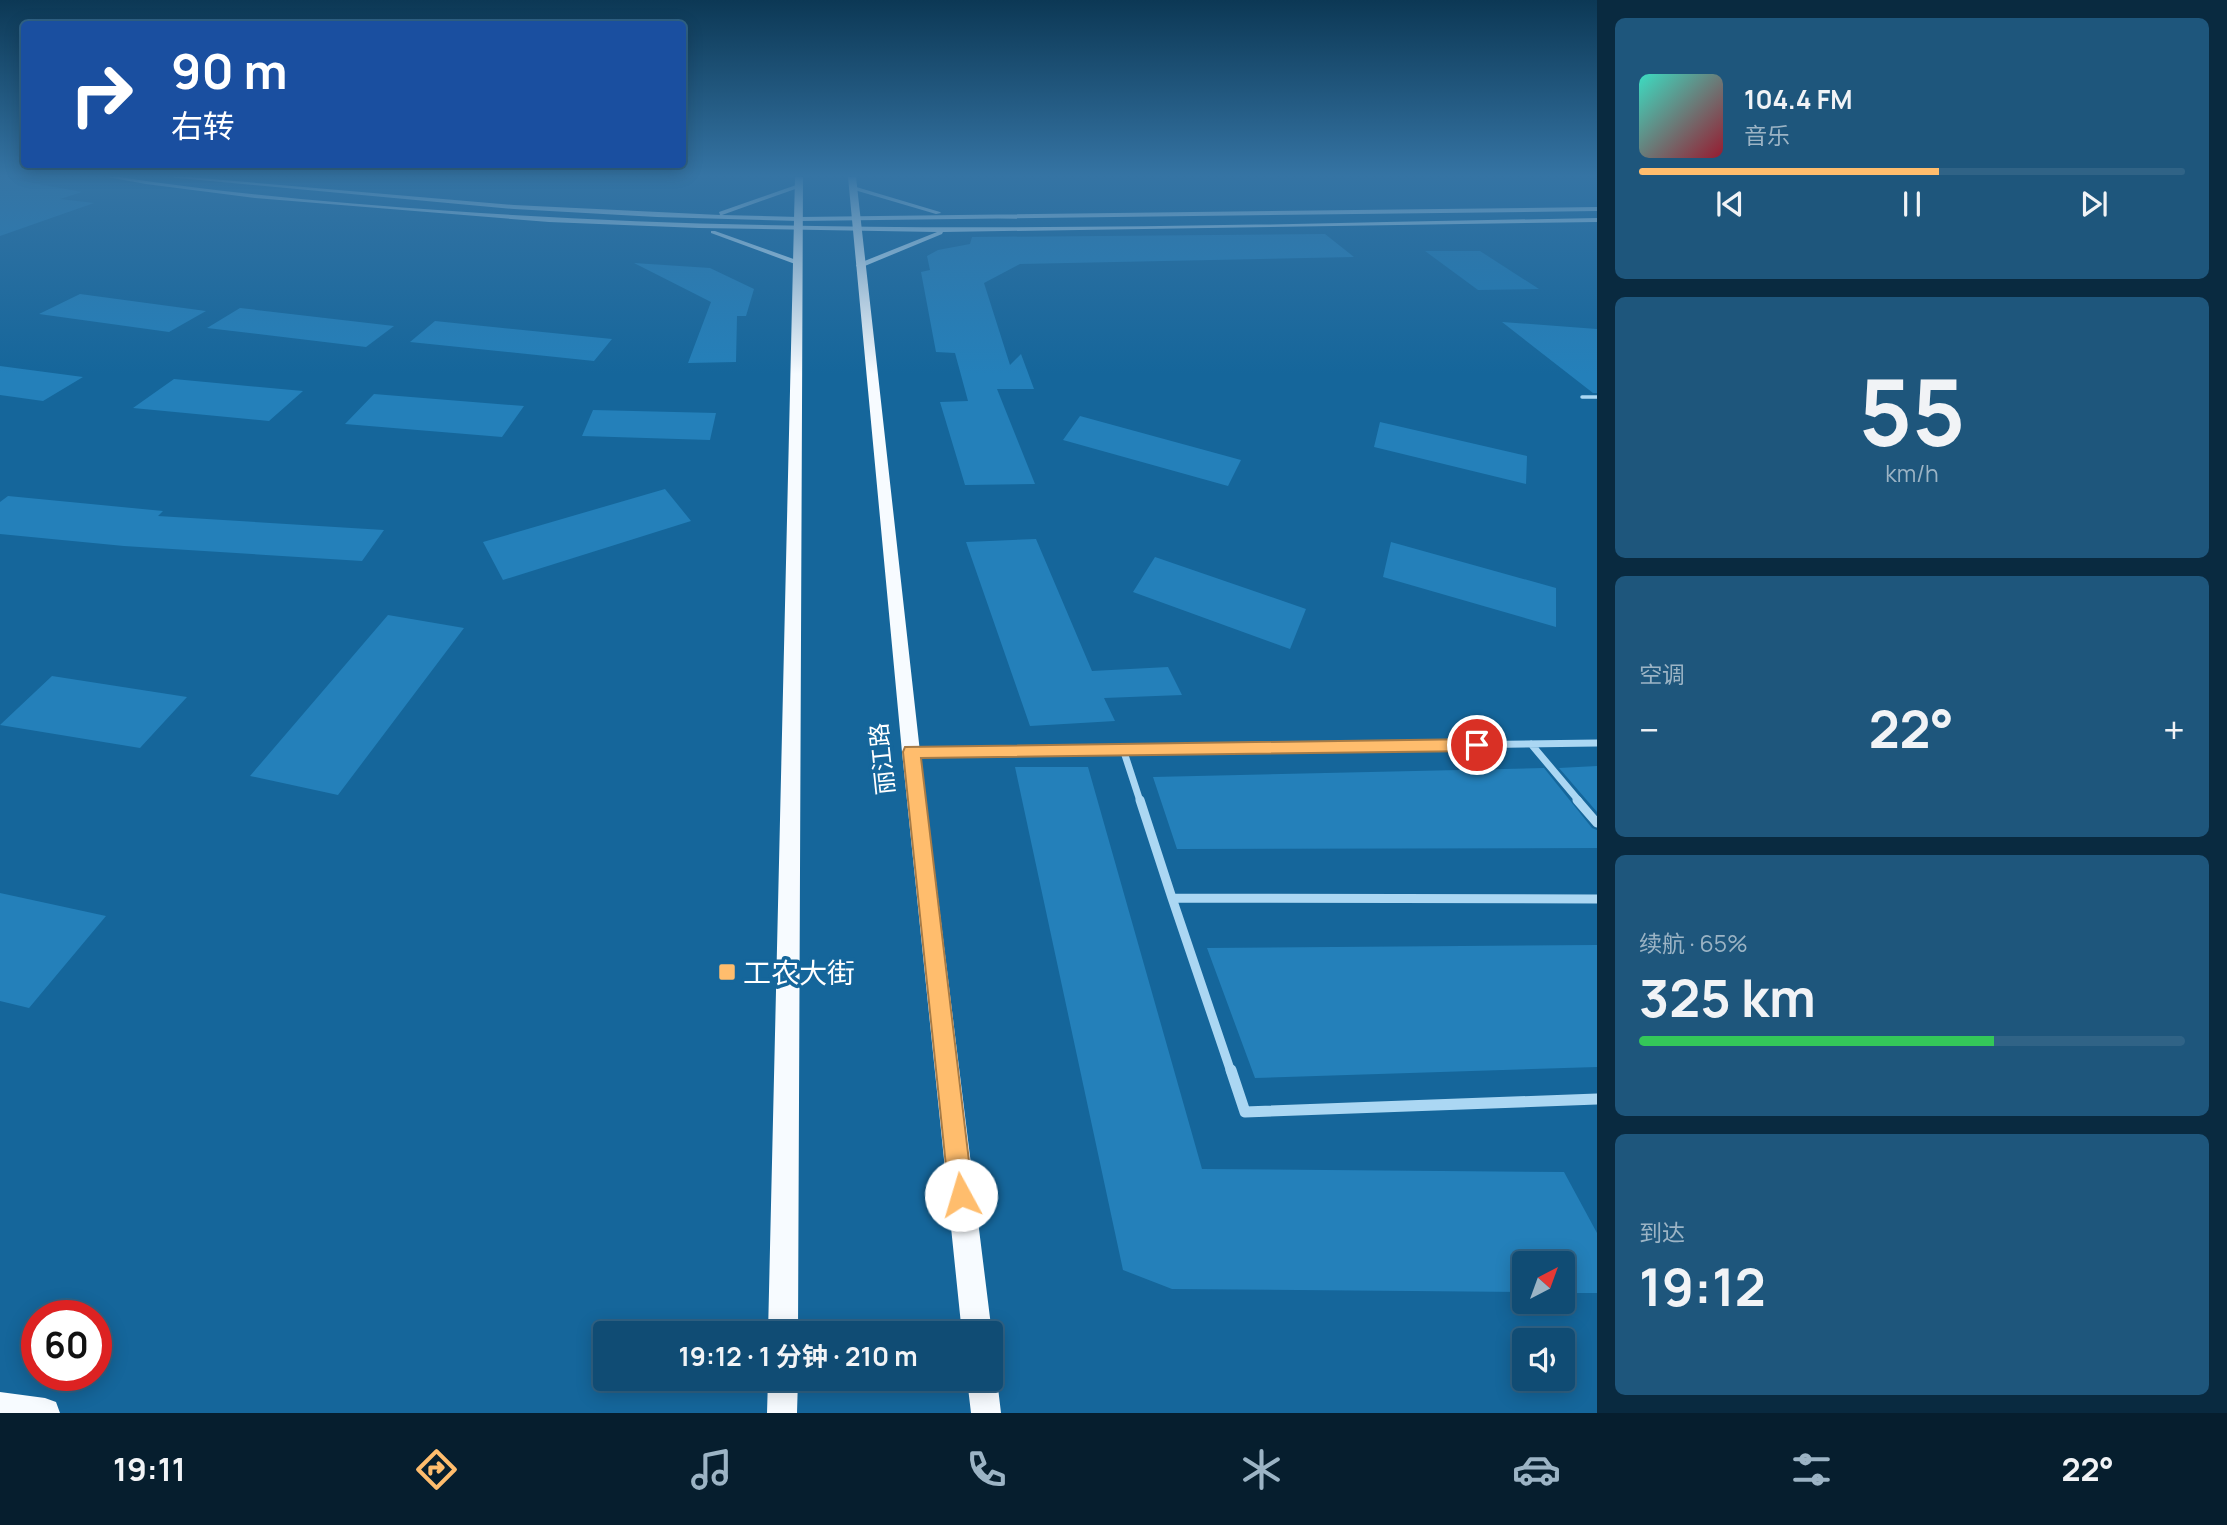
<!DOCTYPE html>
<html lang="zh">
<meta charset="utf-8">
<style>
body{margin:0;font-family:Manrope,"Noto Sans SC",sans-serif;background:#1e567c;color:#f1f3f6;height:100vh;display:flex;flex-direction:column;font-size:26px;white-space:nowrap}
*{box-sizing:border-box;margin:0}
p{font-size:23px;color:#9cb4c5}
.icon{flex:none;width:38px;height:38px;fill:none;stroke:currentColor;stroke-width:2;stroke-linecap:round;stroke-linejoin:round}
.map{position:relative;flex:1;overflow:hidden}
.side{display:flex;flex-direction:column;gap:18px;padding:18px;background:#092a40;width:630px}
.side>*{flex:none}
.top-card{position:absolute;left:21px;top:21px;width:665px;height:147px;border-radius:7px;box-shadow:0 4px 18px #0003,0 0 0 2px #306386;background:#1a4fa0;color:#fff;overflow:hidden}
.needle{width:46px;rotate:41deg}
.controls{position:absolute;left:1512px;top:1251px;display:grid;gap:14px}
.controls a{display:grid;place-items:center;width:63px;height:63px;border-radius:7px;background:#104c74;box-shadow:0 4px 18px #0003,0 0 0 2px #306386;font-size:35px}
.speed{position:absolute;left:21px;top:1300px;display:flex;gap:14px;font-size:35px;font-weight:700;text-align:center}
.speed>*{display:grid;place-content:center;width:91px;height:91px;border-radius:50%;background:#104c74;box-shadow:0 4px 18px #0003,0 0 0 2px #306386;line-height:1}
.speed .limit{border:10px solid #d22;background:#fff;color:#111}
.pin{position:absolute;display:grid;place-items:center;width:60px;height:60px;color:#fff;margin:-30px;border:4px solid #fff;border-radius:50%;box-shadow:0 2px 7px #0007}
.me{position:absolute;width:77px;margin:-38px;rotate:354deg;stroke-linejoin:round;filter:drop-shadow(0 0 5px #0008)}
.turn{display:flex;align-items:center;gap:24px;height:147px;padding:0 35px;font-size:32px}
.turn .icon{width:91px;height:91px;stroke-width:2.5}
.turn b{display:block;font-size:49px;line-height:60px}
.big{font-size:52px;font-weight:700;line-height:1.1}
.side .widget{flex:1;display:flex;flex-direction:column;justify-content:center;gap:10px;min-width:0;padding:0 24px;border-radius:10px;background:#1e567c}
.side .dial{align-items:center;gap:0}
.dial b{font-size:91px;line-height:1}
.song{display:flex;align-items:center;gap:21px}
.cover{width:84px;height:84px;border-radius:10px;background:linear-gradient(135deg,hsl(170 70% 55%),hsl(350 70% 35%))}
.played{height:7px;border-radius:4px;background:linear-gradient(90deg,#ffbd6d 55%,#306386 55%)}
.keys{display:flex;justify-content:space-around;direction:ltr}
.heat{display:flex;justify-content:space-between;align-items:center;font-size:38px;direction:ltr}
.charge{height:10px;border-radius:5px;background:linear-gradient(90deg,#34c759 65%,#306386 0)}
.trip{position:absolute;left:593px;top:1321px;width:410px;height:70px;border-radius:7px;background:#104c74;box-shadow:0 4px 18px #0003,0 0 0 2px #306386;font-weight:700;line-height:70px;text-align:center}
.tabs{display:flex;height:112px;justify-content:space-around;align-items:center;background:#061e2e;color:#9cb4c5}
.tabs .icon{width:49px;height:49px}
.tabs .on{color:#ffbd6d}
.tabs b{font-size:32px;color:#f1f3f6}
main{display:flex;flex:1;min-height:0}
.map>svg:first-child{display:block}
</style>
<main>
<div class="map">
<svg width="1597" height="1413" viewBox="0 0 1597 1413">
<rect width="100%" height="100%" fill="#15669b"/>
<path fill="#1e7bb5" d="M1425,251h55l59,38 -61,1z"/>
<path fill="#2480ba" d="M0,177l82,15 -22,7 34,4 -94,33z
M1325,234l29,23 -334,7 -36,19 26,82 11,-11 13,35h-37l38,95 -70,1 -25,-83 28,-1 -13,-48 -19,-1 -15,-80 9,-2 -3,-14 11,-6 32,-6 2,-7z
M634,263l76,5 44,21 -8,27h-9l-1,46 -48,1 23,-61z
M80,294l126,17 -37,21 -130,-18z
M240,308l154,18 -28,21 -159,-19z
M435,321l177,18 -18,22 -184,-19z
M1502,322l95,7v64h-4z
M0,366l83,11 -40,24 -43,-6z
M174,379l129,12 -34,30 -136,-13z
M374,394l150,12 -22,31 -157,-13z
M593,410l123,3 -6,27 -128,-4z
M1080,416l161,44 -13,26 -165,-46z
M1380,422l147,34 -1,28 -152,-37z
M665,489l26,32 -188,59 -20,-38z
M8,496l155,15 -5,5 226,14 -22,31 -238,-15 -124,-12v-32z
M1036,539l56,132 76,-4 14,28 -78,3 11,23 -85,5 -64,-184z
M1391,542l165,46v39l-173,-50z
M1155,557l151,52 -16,40 -157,-57z
M388,615l76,13 -126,167 -88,-19z
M52,676l135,21 -47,51 -140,-23z
M1597,766v46l-38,-44z
M1015,767h73l114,402 362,3 33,61v60h-34v-29h-39v28l-352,-3 -49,-19z
M1544,768l48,60 5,2v18l-420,1 -24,-72z
M0,893l106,23 -77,92 -29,-7z
M1597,945v122l-342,11 -48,-130z"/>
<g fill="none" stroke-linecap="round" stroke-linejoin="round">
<path stroke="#abd7f3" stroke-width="3.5" d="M1582,397h15"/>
<path stroke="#abd7f3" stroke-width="7" d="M1531,744l48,57
M1123,749l17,52
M912,752l685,-9"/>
<path stroke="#abd7f3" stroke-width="9" d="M1140,800l32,98 425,1
M1577,800l20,23
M1172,898l59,174"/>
<path stroke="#abd7f3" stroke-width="11" d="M1231,1070l14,42 352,-13"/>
<path fill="#daeffc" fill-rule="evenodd" d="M107,177h12c111,17 222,26 333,34 381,27 763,14 1145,7v4l-654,10 -1,2 -82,34 -4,-2 1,-2 80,-32 -238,-4 -150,-6 -294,-24 -109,-14z
M168,177h20l326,28 206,10 -1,-3 80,-28 2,3 -79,28 77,2 798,-10v4l-798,10 -142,-4 -143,-8z
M853,186l87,26 1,1 -5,1 -85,-25z
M711,231h4l87,31 -7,2 -84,-31z"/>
<path fill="#f7fbff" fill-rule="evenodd" d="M795,177h8l-5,1157h-30z
M848,177h8l64,575 72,582 -2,3v-3h-28l-60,-582z
M990,1367l7,12 4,34h-30l-4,-34h23z
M768,1379h30l-1,34h-30z
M0,1392l45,6 11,4 4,11h-60z"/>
</g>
<linearGradient id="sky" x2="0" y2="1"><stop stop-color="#0c3855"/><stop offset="0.47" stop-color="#3574a4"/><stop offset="1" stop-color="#3574a4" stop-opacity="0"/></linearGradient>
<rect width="1597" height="374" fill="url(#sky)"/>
<path fill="#ffbd6d" stroke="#a67b47" stroke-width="2" d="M1477,739l8,6 -8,6 -556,7 52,437 -3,9 -9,3 -8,-3 -4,-9 -46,-443 2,-5z"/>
<rect fill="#ffbd6d" stroke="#15669b" stroke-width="2.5" x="718" y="963" width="18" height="18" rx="3.5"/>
<g text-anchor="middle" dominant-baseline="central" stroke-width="7" stroke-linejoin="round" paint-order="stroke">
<g font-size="24" fill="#fff" stroke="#15669b">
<text transform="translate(881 759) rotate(-96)">丽江路</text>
</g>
<g font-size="28" fill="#fff" stroke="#15669b" text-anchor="start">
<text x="743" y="972">工农大街</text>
</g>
</g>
</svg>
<div class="controls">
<a><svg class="needle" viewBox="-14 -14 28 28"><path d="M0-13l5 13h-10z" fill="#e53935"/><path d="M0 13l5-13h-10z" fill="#9cb4c5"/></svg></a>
<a><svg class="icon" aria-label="sound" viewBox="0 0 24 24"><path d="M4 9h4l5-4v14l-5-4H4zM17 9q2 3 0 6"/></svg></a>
</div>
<div class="speed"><div class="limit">60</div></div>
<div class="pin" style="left:1477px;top:745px;background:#d93025"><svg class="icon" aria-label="arrive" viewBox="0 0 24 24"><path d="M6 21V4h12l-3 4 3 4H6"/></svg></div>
<svg class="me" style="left:961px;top:1195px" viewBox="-20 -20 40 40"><circle r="19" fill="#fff"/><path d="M0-13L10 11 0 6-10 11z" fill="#ffbd6d"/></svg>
<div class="trip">19:12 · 1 分钟 · 210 m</div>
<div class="top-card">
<div class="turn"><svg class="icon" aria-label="right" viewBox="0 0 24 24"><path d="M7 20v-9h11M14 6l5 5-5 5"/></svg><div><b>90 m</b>右转</div></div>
</div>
</div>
<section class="side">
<div class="widget">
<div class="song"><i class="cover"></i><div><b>104.4 FM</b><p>音乐</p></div></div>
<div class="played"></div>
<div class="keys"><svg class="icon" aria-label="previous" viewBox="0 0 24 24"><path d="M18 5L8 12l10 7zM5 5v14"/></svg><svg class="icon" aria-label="pause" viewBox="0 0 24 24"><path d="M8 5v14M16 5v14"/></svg><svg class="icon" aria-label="next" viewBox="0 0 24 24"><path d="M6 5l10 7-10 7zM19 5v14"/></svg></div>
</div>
<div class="widget dial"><b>55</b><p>km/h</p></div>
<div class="widget"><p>空调</p>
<div class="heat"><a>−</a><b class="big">22°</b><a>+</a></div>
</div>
<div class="widget"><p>续航 · 65%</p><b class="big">325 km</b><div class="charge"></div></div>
<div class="widget"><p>到达</p><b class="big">19:12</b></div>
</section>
</main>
<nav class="tabs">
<b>19:11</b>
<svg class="icon on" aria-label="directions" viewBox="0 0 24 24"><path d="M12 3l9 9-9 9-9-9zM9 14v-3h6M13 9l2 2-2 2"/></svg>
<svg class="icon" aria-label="music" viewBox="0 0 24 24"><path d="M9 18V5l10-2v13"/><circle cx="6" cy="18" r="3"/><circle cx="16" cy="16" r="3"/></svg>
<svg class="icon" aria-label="phone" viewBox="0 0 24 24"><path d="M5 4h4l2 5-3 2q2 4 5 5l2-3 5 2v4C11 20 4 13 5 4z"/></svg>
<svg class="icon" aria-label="climate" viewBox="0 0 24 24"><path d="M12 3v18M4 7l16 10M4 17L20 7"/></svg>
<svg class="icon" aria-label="car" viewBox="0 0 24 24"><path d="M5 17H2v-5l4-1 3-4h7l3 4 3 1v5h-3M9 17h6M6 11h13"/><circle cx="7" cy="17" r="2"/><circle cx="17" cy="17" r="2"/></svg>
<svg class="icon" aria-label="filters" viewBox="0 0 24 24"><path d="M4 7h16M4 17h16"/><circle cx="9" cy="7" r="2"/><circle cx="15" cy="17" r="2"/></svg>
<b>22°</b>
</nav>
